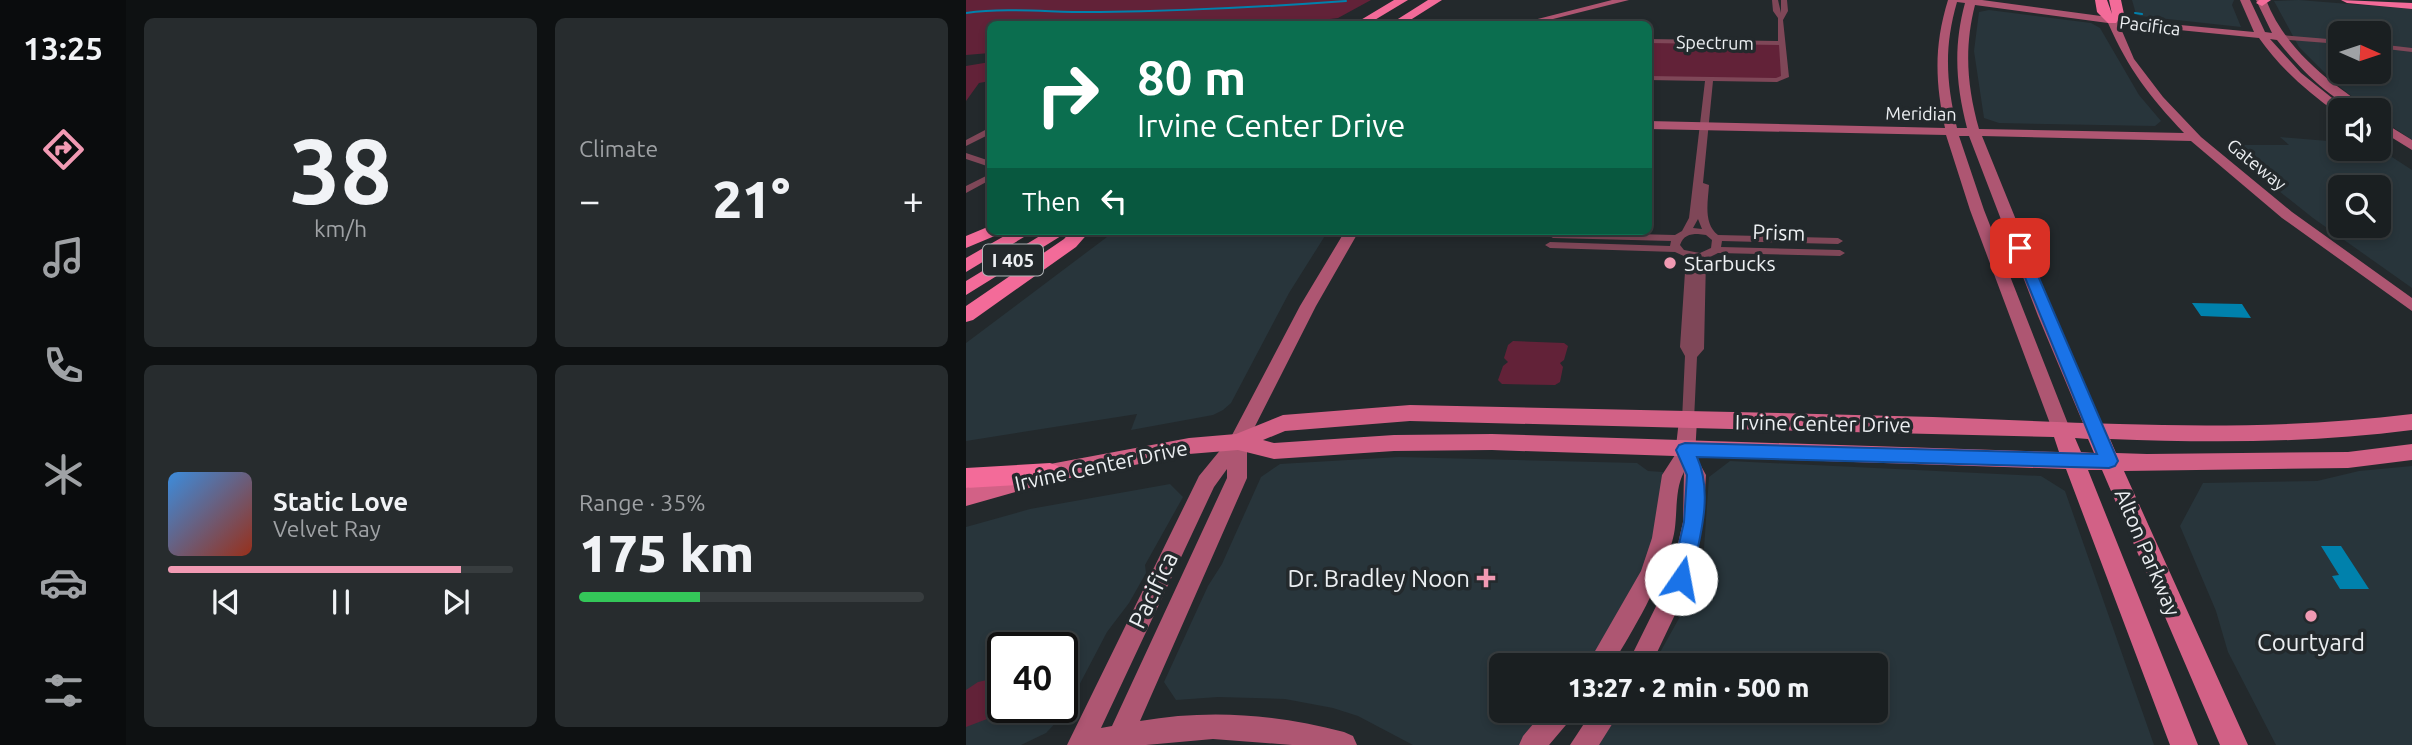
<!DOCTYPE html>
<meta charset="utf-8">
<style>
body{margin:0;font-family:Ubuntu,sans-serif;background:#272c2e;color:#f1f3f6;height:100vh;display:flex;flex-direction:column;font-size:26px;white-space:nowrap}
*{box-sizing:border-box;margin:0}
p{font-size:23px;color:#9fa2a5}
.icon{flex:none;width:38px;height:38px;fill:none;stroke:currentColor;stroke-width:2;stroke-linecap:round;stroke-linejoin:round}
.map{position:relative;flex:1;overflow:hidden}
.panel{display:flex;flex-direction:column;gap:18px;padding:18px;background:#0e1112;width:840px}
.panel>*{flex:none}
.top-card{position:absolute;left:21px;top:21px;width:665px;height:214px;border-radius:10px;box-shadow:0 4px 10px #0003,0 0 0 2px #383d3f;background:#0b6e4f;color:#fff;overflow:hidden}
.needle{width:46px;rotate:93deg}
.fabs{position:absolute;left:1362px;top:21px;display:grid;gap:14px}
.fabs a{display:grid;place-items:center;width:63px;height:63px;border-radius:10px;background:#1a1f21;box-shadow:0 4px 10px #0003,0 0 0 2px #383d3f;font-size:35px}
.speed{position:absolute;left:21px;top:632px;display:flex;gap:14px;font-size:35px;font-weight:700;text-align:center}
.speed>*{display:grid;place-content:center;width:91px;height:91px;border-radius:50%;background:#1a1f21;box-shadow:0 4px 10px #0003,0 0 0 2px #383d3f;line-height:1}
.speed .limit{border:4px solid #111;border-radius:10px;background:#fff;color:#111}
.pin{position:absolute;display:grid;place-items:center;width:60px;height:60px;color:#fff;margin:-30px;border-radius:14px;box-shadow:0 4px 10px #0006}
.me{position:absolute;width:77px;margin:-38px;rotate:12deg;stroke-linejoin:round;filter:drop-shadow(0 0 5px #0008)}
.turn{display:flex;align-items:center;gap:24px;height:147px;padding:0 35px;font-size:32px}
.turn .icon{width:91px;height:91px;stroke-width:2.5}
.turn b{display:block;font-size:49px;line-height:60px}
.then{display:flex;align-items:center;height:66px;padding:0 35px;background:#0003;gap:14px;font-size:26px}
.big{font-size:52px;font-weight:800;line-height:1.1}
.panel .widget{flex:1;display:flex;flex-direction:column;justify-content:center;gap:10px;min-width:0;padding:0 24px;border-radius:10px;background:#272c2e}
.panel .dial{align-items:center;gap:0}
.dial b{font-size:91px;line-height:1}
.song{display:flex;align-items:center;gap:21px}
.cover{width:84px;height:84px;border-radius:10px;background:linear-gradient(135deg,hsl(210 70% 55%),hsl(10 70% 35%))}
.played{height:7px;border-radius:4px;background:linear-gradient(90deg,#f19ab3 85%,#383d3f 85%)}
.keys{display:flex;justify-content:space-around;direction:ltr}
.heat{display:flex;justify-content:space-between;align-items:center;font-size:38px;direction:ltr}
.charge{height:10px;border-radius:5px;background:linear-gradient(90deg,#34c759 35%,#383d3f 0)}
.panel .tiles{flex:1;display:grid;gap:18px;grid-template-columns:repeat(2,1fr)}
.trip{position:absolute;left:523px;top:653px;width:399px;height:70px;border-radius:10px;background:#1a1f21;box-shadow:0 4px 10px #0003,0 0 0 2px #383d3f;font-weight:800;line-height:70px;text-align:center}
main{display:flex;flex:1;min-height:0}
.menu{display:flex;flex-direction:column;width:126px;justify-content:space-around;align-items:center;background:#0a0c0d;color:#9fa2a5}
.menu .icon{width:49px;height:49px}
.menu .current{color:#f19ab3}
.menu b{font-size:32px;color:#f1f3f6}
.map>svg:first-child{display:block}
</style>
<main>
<nav class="menu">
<b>13:25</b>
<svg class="icon current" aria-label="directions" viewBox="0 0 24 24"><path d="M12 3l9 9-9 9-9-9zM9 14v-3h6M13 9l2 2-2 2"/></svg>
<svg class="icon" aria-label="music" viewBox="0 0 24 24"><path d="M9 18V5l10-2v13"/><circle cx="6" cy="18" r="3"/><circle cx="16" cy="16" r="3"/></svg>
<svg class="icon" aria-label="phone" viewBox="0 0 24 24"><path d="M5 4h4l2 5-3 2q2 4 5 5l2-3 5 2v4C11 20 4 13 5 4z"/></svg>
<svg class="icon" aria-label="climate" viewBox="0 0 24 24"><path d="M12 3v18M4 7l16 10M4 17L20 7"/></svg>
<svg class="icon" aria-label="car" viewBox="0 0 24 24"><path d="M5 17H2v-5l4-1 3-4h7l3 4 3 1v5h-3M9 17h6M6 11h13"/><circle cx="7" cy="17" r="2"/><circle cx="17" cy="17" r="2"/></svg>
<svg class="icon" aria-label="filters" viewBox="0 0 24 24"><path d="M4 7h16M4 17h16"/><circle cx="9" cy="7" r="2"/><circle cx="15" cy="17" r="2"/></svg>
</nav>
<section class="panel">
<div class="tiles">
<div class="widget dial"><b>38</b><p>km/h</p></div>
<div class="widget"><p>Climate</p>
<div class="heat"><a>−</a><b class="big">21°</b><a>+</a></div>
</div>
<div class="widget">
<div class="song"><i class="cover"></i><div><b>Static Love</b><p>Velvet Ray</p></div></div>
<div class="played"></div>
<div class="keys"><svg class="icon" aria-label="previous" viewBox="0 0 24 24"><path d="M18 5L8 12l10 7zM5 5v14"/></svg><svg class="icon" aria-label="pause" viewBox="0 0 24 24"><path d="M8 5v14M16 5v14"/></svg><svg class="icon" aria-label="next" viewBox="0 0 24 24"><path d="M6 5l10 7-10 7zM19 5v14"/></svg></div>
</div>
<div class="widget"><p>Range · 35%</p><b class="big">175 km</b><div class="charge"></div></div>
</div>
</section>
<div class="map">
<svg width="1446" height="745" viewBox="0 0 1446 745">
<rect width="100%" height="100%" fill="#23292c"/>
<path fill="#28353b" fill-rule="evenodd" d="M1166,0h102l-2,5 9,22 -101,-11 -4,-2z
M1333,0l113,9v131l-34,-23v-7h-9l-34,-27 -36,-36 -25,-46zM1374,33h38v39h-38z
M1023,10l102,13 9,5 39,67 22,26 -6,5 -156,-3 -15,-5 -10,-67 5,-39z
M1314,137l60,5v7l38,-1 34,22v118l-99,-70 -87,-69 6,-4h57zM1412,187v39h-38v-39z
M149,231h213l-39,62 -58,110 -8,7 -10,5 -82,15 6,-16 -171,27v-98z
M433,457l238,6 11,8 15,1 -5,59 -26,72 -44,62h-86v45l48,1 -30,34h-107l-55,-29 -25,-8 -48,-9 -67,-2 -42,3 -12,-18 44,-96 14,-22 39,-87 19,-13z
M764,461l311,15 24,15 89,254h-560l26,-34 256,-1v-45h-223l29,-52 22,-65 5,-71z
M1446,466v279h-136l-48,-93 -12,-41 -36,-85 23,-43 114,-2 42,-10z
M204,484l13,13 -38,68 1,8 -17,30 -22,29 -43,82 -18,19 -25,12h-55v-218l64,-18zM37,648h59v59h-59z"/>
<path fill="#622238" d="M0,0h405l-33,18 -47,6h-301v29l-24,2z
M683,41l133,2 3,34 -8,3 -128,-2z
M24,62v19l-11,2 -13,18v-35z
M547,341l51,2 4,3 -4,14 -4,3 3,4 -3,15 -5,3 -53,-1 -4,-4 5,-14 5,-4 -4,-4 4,-13z
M30,678l7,3 -2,24 -14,14 -21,8v-37l12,-8z"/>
<path fill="#0081ac" d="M1226,303l50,1 9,14 -50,-2z
M1355,546h20l28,43h-29l-8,-13 7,-1z"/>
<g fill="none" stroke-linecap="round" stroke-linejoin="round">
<path stroke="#0081ac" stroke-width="2" d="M0,13c44,-6 89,0 134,-1 82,-1 164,-5 246,-11
M1169,13l7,1"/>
<path fill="#7f4758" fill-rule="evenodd" d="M806,0h6l3,13v-13h6l1,11 -5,9 6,57 -12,5 -64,-1 -10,102 6,2c-1,16 -6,39 9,50l120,3 5,3 -5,3 -116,-3 -1,6 119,3 5,3 -5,3 -122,-3 -12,6 -2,90 -7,8 -3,63 -1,3h-10l-1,-3 3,-64 -5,-9 6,-90 -11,-5 -125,-4 -5,-3 5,-3 120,4 1,-5 -118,-3 -5,-3 5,-3 122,3 7,-4 7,-13 16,-137 -57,-1v-4l128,2 5,-2 -2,-31 -131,-2v-4l130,2v-23l-5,-7zM732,219l4,10 -9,-1zM732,234l8,1 6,5 -1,8 -11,5 -16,-3 -4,-5c3,-9 9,-11 18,-11z
M1315,35l59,5v4l-62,-5v-4z
M1412,44l34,4v4l-34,-4z
M21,129h3v5l-24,12v-6z
M0,153l24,8v6l-24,-8z
M24,174v6l-24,13v-7z"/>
<path fill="#ae5672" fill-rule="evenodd" d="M646,0h17l-96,24h-15z
M982,0h34l156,21 116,11 -14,-32h10l15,32 7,1 -16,-33h10c14,35 38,60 67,83 11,9 25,17 34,27 -30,0 -72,-47 -90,-70l-7,-1 31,34 46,37 -10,3c-30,-22 -57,-45 -78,-75l-140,-14 15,35 29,38 38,40 91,75 120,86v13l-130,-93 -91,-77 -209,-5 73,180 49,114 -2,5 -7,2 -7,-2 -50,-119 -69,-180h-10l25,74 86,219 -2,5 -7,2 -7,-2 -2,-5 -82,-219 -24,-75 -298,-6v-8l297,7c-10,-47 -11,-82 3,-128zM991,2l8,1c-12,44 -9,82 2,125h-10c-11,-46 -13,-81 0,-126zM1009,5l133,18c21,47 41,73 76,110l-205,-4c-12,-43 -15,-81 -4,-124z
M1412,119l34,21v10l-34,-21z
M379,231h14l-43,75 -69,136v36l-107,243c69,-12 136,-7 204,11l9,4 4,9h-65l-79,-6 -67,6h-79l132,-269 32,-39 69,-131zM261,469v9l-115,248 -11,2 113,-241z
M722,413l7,2 2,5 -2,35 11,20 -3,47 -11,57 -41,86h-24l43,-87 13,-56 1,-50c-11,20 -5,49 -12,70 -13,45 -36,83 -60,123h-25l54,-94 11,-33 10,-63 13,-20 4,-35 2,-5z
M579,710h29l-3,9 -22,26h-30l4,-9z
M627,710h28l-22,35h-29z"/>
<path fill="#d26186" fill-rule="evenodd" d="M444,405c174,4 349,7 523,12 160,6 319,17 479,-3v16c-101,13 -201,13 -302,9l6,14 31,1 201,-2 64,-8v16l-64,8 -224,3 124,274h-28l-118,-275h-14l110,275h-28l-104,-276 -574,-19 -98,1 -120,8 -36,-9 -49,4 -139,28 -84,24v-18l84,-24 139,-26 47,-4 47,-19zM444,421l644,16 5,15 -567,-18 -98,1 -120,8 -11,-3 22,-9zM1109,438l13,1 6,14 -13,-1z"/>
<path fill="#f36b99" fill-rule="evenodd" d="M428,0h14l-40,24h-14z
M462,0h14l-38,24h-14z
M1129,0h12l5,14 -3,-14h12l3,14 -8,9h-8l-11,-11z
M1293,0h12l-9,6 -6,-3z
M1375,0l71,3v6l-65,-6z
M24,226v5h10l-3,4 -31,13v-12z
M47,231h21l-68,41v-14z
M82,231h21l-103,64v-14z
M105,231h19l-14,16 -103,73 -7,2v-16l98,-67z
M84,463l8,3 4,7 -4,7 -8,3 -84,5v-20z"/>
</g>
<path fill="#1a73e8" stroke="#114b97" stroke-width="2" d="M1054,244l6,4 92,213 -3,5 -6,2 -412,-11c17,38 2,83 -6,122l-3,6 -7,3 -7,-3 -3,-6 13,-57 3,-47 -11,-25 3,-5 6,-2 412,11 -84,-206z"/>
<g fill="#f19ab3" stroke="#23292c" stroke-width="2.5">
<circle cx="704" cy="263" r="7"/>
<path d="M516.5 567.5h7v7h7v7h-7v7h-7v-7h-7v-7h7z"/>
<circle cx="1345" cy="616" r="7"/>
</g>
<g text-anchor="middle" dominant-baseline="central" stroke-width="7" stroke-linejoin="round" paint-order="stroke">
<g font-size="18" fill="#eceff2" stroke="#23292c">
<text transform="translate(1184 25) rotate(7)">Pacifica</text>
<text transform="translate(749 42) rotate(1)">Spectrum</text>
<text transform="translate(955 113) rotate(1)">Meridian</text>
<text transform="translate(1291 164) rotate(39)">Gateway</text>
</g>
<rect fill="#23292c" stroke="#b0b4b7" stroke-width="2" x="17" y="244.5" width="60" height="31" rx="5"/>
<g font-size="19" font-weight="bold" fill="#eceff2">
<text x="47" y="260">I 405</text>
</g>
<g font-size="21" fill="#eceff2" stroke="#23292c">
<text transform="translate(813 232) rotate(2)">Prism</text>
<text transform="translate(857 423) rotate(1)">Irvine Center Drive</text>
<text transform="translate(135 465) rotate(-12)">Irvine Center Drive</text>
<text transform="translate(1182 552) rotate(67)">Alton Parkway</text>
</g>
<g font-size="21" fill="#eceff2" stroke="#23292c" text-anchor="start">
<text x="718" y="263">Starbucks</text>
</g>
<g font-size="24" fill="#eceff2" stroke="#23292c" text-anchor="end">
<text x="504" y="578">Dr. Bradley Noon</text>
<text x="1345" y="642" text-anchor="middle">Courtyard</text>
</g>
<g font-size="24" fill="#eceff2" stroke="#23292c">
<text transform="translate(187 590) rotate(-64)">Pacifica</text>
</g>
</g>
</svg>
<div class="fabs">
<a><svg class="needle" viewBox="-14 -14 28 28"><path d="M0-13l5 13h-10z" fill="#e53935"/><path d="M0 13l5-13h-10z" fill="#9fa2a5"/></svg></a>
<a><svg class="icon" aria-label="sound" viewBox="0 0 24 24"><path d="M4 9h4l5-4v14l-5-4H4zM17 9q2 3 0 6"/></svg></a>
<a><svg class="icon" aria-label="search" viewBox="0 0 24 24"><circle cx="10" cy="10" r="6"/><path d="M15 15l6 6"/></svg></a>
</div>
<div class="speed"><div class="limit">40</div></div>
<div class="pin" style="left:1054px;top:248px;background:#d93025"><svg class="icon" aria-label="arrive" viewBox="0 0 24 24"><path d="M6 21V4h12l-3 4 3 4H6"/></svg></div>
<svg class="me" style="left:715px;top:579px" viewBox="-20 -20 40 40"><circle r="19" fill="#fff"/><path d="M0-13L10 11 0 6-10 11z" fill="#1a73e8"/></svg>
<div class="trip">13:27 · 2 min · 500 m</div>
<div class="top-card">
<div class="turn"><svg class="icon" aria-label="right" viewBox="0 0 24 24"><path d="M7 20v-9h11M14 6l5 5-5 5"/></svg><div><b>80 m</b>Irvine Center Drive</div></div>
<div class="then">Then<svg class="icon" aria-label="left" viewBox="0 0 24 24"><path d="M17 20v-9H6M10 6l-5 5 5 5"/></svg></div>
</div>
</div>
</main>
